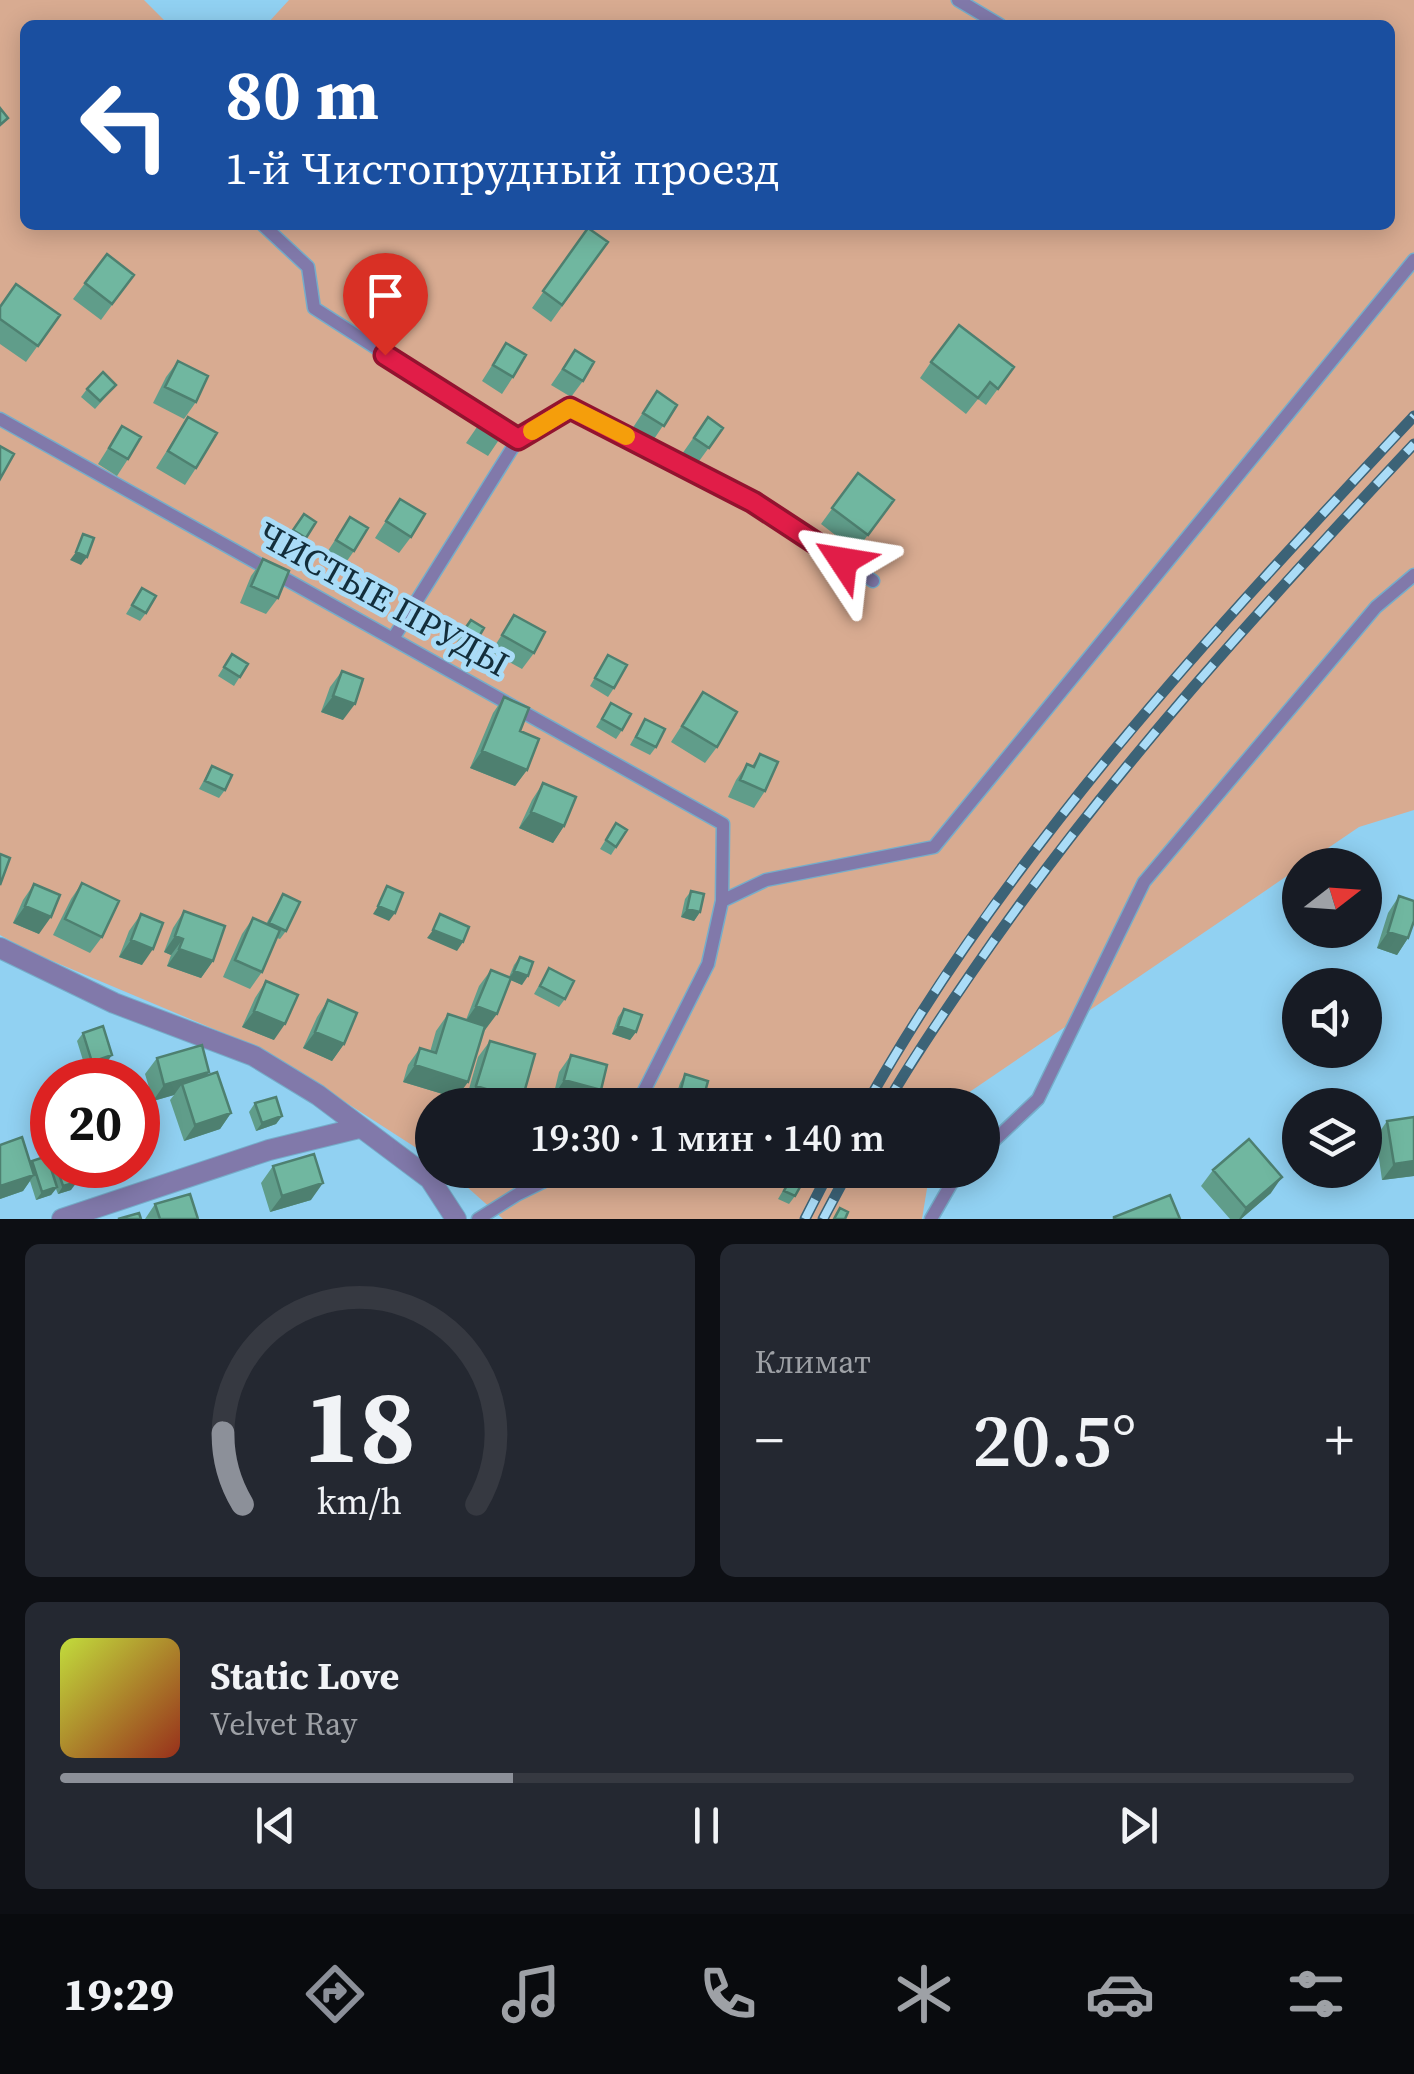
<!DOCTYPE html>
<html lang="ru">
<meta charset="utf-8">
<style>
body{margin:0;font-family:"Source Serif 4",serif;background:#242831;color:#f1f3f6;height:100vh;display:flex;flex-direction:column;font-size:38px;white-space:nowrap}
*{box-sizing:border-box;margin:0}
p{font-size:32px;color:#9ea1a6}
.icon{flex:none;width:55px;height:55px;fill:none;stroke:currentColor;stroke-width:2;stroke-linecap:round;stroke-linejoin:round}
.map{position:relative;height:1219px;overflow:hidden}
.details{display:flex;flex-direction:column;gap:25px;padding:25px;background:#0d0f14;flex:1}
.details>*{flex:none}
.hud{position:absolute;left:20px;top:20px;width:1375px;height:210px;border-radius:15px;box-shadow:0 5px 25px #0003;background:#1a4fa0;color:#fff;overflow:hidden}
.needle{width:65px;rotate:73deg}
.controls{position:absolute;left:1282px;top:848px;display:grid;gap:20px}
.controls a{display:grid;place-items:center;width:100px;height:100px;border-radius:50%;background:#171b24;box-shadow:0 5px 25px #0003;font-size:50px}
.speed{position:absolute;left:30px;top:1058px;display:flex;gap:20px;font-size:50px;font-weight:700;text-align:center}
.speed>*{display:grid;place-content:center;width:130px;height:130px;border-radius:50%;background:#171b24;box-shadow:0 5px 25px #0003;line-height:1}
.speed .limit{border:15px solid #d22;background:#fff;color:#111}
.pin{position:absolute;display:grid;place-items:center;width:85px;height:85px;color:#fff;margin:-102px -42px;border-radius:50% 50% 50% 0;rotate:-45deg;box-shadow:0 0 10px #0007}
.pin .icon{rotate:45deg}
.me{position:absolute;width:110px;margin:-55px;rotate:303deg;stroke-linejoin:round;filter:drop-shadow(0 0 8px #0008)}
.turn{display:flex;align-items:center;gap:35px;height:210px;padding:0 40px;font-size:45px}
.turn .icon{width:130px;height:130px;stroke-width:2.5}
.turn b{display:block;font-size:70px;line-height:85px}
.big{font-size:75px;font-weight:600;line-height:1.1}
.details .tile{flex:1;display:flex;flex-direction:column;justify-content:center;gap:15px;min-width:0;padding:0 35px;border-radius:15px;background:#242831}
.details .dial{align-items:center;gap:0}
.dial svg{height:260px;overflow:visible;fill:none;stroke:#363941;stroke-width:7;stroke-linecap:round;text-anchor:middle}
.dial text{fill:#f1f3f6;stroke:none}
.song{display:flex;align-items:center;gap:30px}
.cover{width:120px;height:120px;border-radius:15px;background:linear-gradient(135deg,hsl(70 70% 55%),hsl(10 70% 35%))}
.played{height:10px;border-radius:5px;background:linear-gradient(90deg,#8c9099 35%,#363941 35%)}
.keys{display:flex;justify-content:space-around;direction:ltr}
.heat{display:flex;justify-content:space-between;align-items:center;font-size:55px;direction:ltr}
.details .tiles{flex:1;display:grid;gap:25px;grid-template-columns:1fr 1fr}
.tile:last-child{grid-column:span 2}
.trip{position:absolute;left:415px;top:1088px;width:585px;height:100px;border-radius:50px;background:#171b24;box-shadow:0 5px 25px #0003;font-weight:600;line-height:100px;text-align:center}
.menu{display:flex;height:160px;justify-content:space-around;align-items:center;background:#090b0e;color:#9ea1a6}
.menu .icon{width:70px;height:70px}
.menu .current{color:#8c9099}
.menu b{font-size:45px;color:#f1f3f6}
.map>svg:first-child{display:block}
</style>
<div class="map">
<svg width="1414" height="1219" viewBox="0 0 1414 1219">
<rect width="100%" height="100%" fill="#91d1f2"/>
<path fill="#d8ab91" d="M0,0h144l25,25h-144v200h1365v-200h-1124l23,-25h1125v810l-55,17 -391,266 -6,12h-530v53l-166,-107 -235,-99 -31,-17z
M448,1170h482l-8,49h-419z"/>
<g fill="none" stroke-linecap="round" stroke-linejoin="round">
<defs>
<path id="lane" d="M958,0l42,25
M263,225l45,42 6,41 204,131 52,-30 183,93 120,79
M0,419l723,405 -1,77
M394,637l124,-198
M637,1105l71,-141 14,-63 44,-21 168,-33 480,-587
M982,1152l56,-53 106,-217 232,-275 38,-32
M478,1219l40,-25 49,-24
M931,1219l23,-40 9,-9"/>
<path id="street" d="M0,948l114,55 140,53 64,39 112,84 26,40
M62,1219l207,-69 90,-22"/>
</defs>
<use href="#lane" stroke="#75adca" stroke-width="15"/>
<use href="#street" stroke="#75adca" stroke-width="22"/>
<use href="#lane" stroke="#8179aa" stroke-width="12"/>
<use href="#street" stroke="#8179aa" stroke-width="20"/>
<defs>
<path id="rail" d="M866,1105c145,-258 347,-474 548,-689
M886,1105c26,-46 56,-89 86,-133 132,-193 283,-358 442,-528
M805,1219l25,-49
M823,1219l26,-49"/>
</defs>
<use href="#rail" stroke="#3c6377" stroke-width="11"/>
<use href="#rail" stroke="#aadcf7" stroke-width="8" stroke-dasharray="22" stroke-linecap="butt"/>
</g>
<path fill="#609d8a" d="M588,228l20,14 -57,80 -19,-14z
M107,254l27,21 -33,45 -28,-21z
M0,307l60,8 -34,47 -26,-18z
M506,343l7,34 -11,17 -20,-13z
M575,350l8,31 -12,16 -20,-12z
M178,361l18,41 -12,17 -31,-16 13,-26z
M931,362l83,5 -28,38 -8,-6 -12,15 -46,-36z
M116,385l-21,24 -14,-12 6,-8z
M657,391l20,14 -25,37 -20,-13z
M488,411l21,14 -21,31 -22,-13z
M188,417l8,51 -11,17 -29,-17z
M708,417l15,11 -26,36 -15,-10z
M122,426l6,33 -11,17 -19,-12z
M858,473l36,27 -38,51 -35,-27z
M400,499l11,38 -12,16 -24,-15z
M304,514l12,8 -16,25 -13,-9z
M350,517l4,34 -12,17 -18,-11z
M263,559l15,39 -12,16 -26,-11 11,-27z
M142,588l4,25 -6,8 -14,-7z
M514,615l20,38 -12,16 -31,-17z
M471,620l13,8 -16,25 -13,-8z
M232,654l16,10 -14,22 -16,-10z
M608,655l6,33 -6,9 -18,-11z
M342,671l1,49 -22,-8 9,-25z
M703,692l14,55 -12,16 -34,-21z
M504,697l16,34 7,39 -12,16 -45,-18 23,-55z
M611,703l11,27 -6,9 -20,-12z
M645,719l11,28 -6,8 -20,-10z
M760,754l5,37 -11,17 -26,-11 8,-17 11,-16 5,2z
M212,766l13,24 -6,8 -20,-9z
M543,783l21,43 -11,17 -34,-15 13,-28z
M616,823l11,7 -16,25 -11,-6z
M82,883l20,54 -12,16 -37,-18 18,-36z
M34,884l5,50 -26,-11 10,-23z
M691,891l9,21 -6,9 -13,-4 4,-18z
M283,894l3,37 -6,8 -3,-1 -15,34 -12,17 -27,-12 19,-43 11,-16 13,6z
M1399,896l9,42 -11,17 -20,-7 11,-35z
M184,911l29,50 -12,17 -34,-12 4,-11 -7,-3 9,-24z
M141,914l1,51 -23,-8 10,-26z
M520,957l2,28 -11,-5 -27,50 -16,52 -12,16 -53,-16 5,-17 12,-17 10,4 6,-21 12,-17 18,6 13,-34 12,-16 18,7 5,-12z
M549,968l16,31 -6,8 -25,-13z
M266,981l8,59 -32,-13 13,-29z
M328,1000l16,44 -12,17 -29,-13 14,-31z
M624,1009l12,23 -6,8 -18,-6 6,-17z
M83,1033l29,22 -6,8 -20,7 -9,-29z
M490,1041l28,64h-46l-7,-2 13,-46z
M571,1055l36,10 -54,32 6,-25z
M157,1058l50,17 24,38 -11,16 -36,12 -14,-41 4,-5 -21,6 -8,-27z
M685,1074l17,29 -1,2h-28l7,-22z
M255,1103l27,13 -6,8 -20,7 -7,-19z
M1387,1121l27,55 -32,4 -6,-43z
M0,1145l31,19 1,-3 16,-1 4,-7v12h58l-36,10 -3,15 -13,4 -2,-5 -5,6 -15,5 -6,-19 -7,10 -23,8z
M273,1166l38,34 -41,12 -9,-29z
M1213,1170l58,23 -30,26h-11l-29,-33z
M794,1172l1,24 -6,8 -11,-5z
M155,1204l43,15h-53z"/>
<path fill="#4e8070" d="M76,552l11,5 -6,8 -11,-5z
M333,696l22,8 -12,16 -22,-8z
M482,751l45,19 -12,16 -45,-18z
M531,812l33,14 -11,17 -34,-15z
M25,906l26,11 -12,17 -26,-11z
M378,906l17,7 -6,8 -16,-7z
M687,909l13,3 -6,9 -13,-4z
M433,930l30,12 -6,9 -30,-13z
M1388,932l20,6 -11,17 -20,-7z
M175,936l8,3 -12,16 -7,-3z
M131,940l22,9 -11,16 -23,-8z
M179,949l34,12 -12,17 -34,-12z
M514,971l14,5 -6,9 -14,-6z
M476,1006l21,8 -12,16 -20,-8z
M254,1011l31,13 -11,16 -32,-13z
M618,1026l18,6 -6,8 -18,-6z
M315,1032l29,12 -12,17 -29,-13z
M112,1055l-6,8 -20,7 6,-8z
M415,1065l53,17 -12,16 -53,-16z
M209,1072l-12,17 -15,-5 -8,11 -21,6 11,-16z
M564,1080l37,10 -11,15h-6l-31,-8z
M476,1086l46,14 -4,5h-46l-7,-2z
M679,1097l23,6 -1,2h-27z
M231,1113l-11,16 -36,12 11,-16z
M282,1116l-6,8 -20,7 6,-8z
M150,1134l-12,18v-14z
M1414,1161v15l-32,4 12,-16z
M80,1165h30l-38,10z
M34,1175l-11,16 -23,8v-13z
M1282,1177l-11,16 -30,26h-2l7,-11z
M77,1182l-6,8 -13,4 5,-8z
M323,1183l-12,17 -41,12 12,-16z
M57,1187l-6,8 -15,5 6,-8z"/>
<path fill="#70b7a0" stroke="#4e8070" stroke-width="2.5" d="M0,108l8,10 -8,7z
M588,228l20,14 -46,63 -19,-14z
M107,254l27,21 -22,29 -27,-21z
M16,284l44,31 -22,31 -38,-27v-12z
M959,325l55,42 -16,22 -8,-7 -12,16 -47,-36z
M506,343l20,12 -13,22 -20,-12z
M575,350l19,12 -11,19 -20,-12z
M178,361l30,15 -12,26 -31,-15z
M103,372l13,13 -16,16 -13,-12z
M657,391l20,14 -13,21 -21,-13z
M488,411l21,14 -9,15 -22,-14z
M188,417l29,16 -21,35 -28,-17z
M708,417l15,11 -14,20 -15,-10z
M122,426l19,11 -13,22 -19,-11z
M0,446l14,8 -14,25z
M858,473l36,27 -26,35 -36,-27z
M400,499l25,15 -14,23 -25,-16z
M304,514l12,8 -10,16 -13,-8z
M350,517l18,11 -14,23 -18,-11z
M83,534l11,4 -7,19 -11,-5z
M263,559l26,12 -11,27 -27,-12z
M142,588l14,8 -10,17 -14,-8z
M514,615l31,17 -11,21 -32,-18z
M471,620l13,8 -10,17 -14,-9z
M232,654l16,10 -8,13 -16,-10z
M608,655l19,10 -13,23 -19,-10z
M342,671l21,8 -8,25 -22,-8z
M703,692l34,20 -20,35 -35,-21z
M504,697l25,11 -9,23 19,8 -12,31 -45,-19z
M611,703l20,11 -9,16 -20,-11z
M645,719l20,10 -9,18 -20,-10z
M760,754l18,8 -13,29 -25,-11 7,-16 7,3z
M212,766l20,9 -7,15 -20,-9z
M543,783l33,14 -12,29 -33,-14z
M616,823l11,7 -11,17 -10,-7z
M0,854l10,4 -10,27z
M82,883l37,18 -17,36 -37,-18z
M34,884l26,11 -9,22 -26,-11z
M387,886l16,7 -8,20 -17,-7z
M691,891l13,3 -4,18 -13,-3z
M283,894l17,8 -14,29 -17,-8z
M1399,896l15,5v20l-6,17 -20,-6z
M184,911l41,15 -12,35 -34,-12 4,-10 -8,-3z
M141,914l22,9 -10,26 -22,-9z
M440,914l29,13 -6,15 -30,-12z
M253,918l27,12 -18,42 -27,-12z
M520,957l13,5 -5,14 -14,-5z
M549,968l25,13 -9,18 -25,-13z
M491,970l20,8 -14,36 -21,-8z
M266,981l32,14 -13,29 -31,-13z
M328,1000l29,13 -13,31 -29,-12z
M624,1009l18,6 -6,17 -18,-6z
M448,1014l37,12 -17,56 -53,-17 5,-17 16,5z
M103,1026l9,29 -20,7 -9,-29z
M490,1041l45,13 -13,46 -46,-14z
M202,1045l7,27 -45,13 -7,-27z
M571,1055l36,10 -6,25 -37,-10z
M217,1072l14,41 -36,12 -13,-41z
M685,1074l23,7 -6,22 -23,-6z
M138,1091l12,43 -12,4z
M276,1097l6,19 -20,7 -7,-20z
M1414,1117v44l-20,3 -7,-43z
M22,1137l12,38 -34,11v-41z
M1249,1139l33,38 -36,31 -33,-38z
M314,1154l9,29 -41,13 -9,-30z
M47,1156l10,31 -15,5 -10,-31z
M56,1165h15l6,17 -14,4z
M794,1172l11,6 -10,18 -11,-5z
M190,1194l8,25h-38l-5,-15z
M1170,1195l10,24h-66v-2z
M840,1208l8,4 -3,7h-11z
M139,1213l2,6h-23z"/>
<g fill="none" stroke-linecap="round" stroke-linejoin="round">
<defs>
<path id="route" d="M385,355l133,84 52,-31 183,94 90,59"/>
</defs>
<use href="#route" stroke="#92132f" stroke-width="25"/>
<use href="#route" stroke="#e11d48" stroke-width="18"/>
<path stroke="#f59e0b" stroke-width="18" d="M532,431l38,-23 56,28"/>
</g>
<g text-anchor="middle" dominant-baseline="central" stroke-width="10" stroke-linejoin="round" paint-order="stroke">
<g font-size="35" fill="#132e3b" stroke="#aadcf7">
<text transform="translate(383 599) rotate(29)">ЧИСТЫЕ ПРУДЫ</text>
</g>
</g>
</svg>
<div class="controls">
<a><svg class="needle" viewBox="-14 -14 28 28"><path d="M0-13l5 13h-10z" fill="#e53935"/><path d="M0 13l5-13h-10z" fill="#9ea1a6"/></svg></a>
<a><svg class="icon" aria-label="sound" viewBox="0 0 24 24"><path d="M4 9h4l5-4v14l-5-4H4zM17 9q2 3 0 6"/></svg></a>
<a><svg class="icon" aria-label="layers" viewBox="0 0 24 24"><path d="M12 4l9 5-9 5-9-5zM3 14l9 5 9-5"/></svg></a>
</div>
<div class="speed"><div class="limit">20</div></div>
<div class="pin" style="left:385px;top:355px;background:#d93025"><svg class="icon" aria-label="arrive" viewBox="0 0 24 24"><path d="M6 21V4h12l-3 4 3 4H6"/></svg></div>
<svg class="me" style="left:843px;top:561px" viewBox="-20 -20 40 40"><path d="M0-17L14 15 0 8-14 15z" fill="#e11d48" stroke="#fff" stroke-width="4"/></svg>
<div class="trip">19:30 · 1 мин · 140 m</div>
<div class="hud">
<div class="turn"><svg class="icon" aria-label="left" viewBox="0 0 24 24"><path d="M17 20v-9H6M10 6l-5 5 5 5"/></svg><div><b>80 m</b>1-й Чистопрудный проезд</div></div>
</div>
</div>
<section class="details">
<div class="tiles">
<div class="tile dial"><svg viewBox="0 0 100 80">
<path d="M14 69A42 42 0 1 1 86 69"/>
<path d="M14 69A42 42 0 0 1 8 47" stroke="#8c9099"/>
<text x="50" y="56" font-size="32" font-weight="700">18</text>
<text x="50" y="72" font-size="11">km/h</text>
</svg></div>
<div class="tile"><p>Климат</p>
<div class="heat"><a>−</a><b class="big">20.5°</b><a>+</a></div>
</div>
<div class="tile">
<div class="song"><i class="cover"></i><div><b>Static Love</b><p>Velvet Ray</p></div></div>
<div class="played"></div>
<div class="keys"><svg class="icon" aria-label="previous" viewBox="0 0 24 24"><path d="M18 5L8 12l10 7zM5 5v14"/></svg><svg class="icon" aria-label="pause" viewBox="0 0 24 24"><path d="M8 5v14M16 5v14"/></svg><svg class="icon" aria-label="next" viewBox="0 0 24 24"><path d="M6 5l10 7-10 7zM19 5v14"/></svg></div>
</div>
</div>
</section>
<nav class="menu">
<b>19:29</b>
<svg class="icon current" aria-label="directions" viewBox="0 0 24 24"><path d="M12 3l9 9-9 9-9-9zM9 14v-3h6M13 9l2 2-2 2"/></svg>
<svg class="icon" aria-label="music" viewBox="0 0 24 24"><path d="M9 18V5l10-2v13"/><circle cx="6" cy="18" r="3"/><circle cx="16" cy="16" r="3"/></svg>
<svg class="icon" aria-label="phone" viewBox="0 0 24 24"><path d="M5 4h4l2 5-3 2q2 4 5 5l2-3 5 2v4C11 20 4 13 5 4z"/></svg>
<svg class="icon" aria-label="climate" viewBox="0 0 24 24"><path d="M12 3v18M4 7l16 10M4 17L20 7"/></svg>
<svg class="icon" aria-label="car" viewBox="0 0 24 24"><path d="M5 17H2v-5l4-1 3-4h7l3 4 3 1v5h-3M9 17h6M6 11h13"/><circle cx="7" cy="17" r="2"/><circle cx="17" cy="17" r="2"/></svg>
<svg class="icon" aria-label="filters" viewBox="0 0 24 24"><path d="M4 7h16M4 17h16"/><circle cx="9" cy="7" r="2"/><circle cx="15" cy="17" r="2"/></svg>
</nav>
